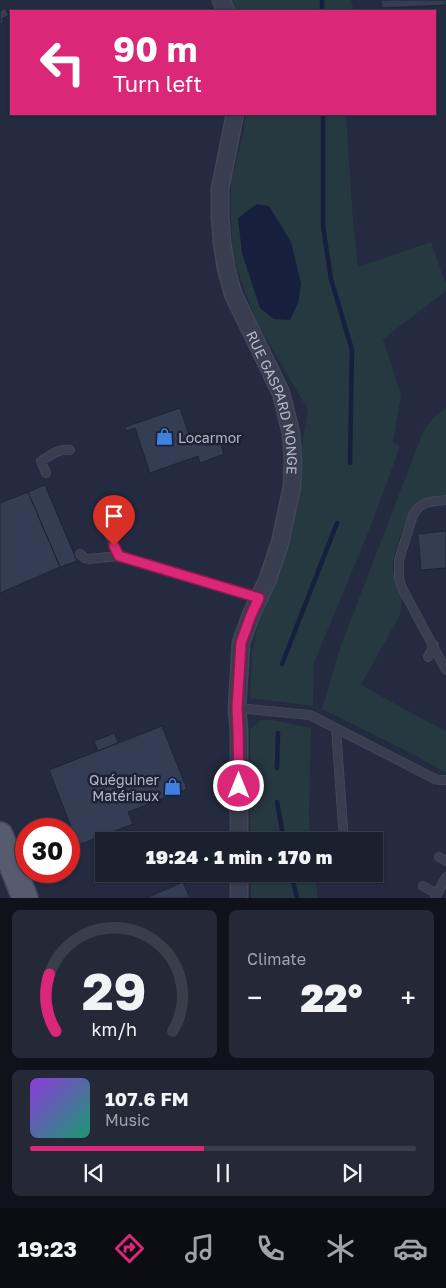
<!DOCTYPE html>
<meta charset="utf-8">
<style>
body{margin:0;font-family:"Golos Text",sans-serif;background:#242837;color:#f1f3f6;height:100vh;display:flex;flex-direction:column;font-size:19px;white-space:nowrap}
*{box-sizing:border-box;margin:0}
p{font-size:16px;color:#a0a3aa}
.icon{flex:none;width:28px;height:28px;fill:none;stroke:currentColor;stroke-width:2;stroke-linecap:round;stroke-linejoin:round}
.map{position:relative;height:898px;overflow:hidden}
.drawer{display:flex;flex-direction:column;gap:12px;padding:12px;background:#0f121a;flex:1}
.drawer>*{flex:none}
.hud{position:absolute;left:10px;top:10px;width:426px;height:105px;border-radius:0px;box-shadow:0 1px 4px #0004,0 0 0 1px #393e4b;background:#db2777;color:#fff;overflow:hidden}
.speed{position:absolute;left:15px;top:818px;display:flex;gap:10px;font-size:25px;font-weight:700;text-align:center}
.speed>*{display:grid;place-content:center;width:65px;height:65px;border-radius:50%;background:#1b202f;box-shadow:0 1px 4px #0004,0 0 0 1px #393e4b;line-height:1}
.speed .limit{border:8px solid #d22;background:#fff;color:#111}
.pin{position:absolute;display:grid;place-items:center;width:42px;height:42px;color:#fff;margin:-51px -21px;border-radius:50% 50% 50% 0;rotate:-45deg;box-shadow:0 0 5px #0007}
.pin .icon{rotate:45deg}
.me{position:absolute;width:55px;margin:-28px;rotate:0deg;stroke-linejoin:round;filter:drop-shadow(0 0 4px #0008)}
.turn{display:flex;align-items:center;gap:18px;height:105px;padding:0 20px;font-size:22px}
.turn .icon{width:65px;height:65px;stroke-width:2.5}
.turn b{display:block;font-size:35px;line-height:42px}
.big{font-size:38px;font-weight:800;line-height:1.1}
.drawer .card{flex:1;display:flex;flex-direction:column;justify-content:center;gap:8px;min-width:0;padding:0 18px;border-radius:8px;background:#242837}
.drawer .dial{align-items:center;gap:0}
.dial svg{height:130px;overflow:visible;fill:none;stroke:#393e4b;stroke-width:7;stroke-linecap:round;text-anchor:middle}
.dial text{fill:#f1f3f6;stroke:none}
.song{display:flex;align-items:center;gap:15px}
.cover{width:60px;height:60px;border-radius:8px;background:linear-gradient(135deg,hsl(270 70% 55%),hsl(160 70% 35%))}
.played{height:5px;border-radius:2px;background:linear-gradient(90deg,#db2777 45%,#393e4b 45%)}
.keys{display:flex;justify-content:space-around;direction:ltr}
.heat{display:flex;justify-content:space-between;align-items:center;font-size:28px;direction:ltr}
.drawer .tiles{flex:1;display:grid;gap:12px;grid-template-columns:1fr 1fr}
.card:last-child{grid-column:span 2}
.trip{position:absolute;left:95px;top:832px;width:288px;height:50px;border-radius:0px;background:#1b202f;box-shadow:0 1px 4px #0004,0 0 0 1px #393e4b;font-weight:800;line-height:50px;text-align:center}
.tabs{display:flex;height:80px;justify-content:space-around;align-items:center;background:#0b0d13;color:#a0a3aa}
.tabs .icon{width:35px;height:35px}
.tabs .current{color:#db2777}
.tabs b{font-size:22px;color:#f1f3f6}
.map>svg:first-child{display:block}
</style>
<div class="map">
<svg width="446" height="898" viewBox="0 0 446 898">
<rect width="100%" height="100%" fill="#242a3f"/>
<path fill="#263840" d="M231,0h120l3,11h-120z
M246,114h100l7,106 5,47 73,-25 15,42v7l-63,48 18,56 -8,47 7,5 -30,81 -56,135 -1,43 -63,-8 2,-47 8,-36 30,-74 10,-44v-40l8,-47 -51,-88 -11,-27 -13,-38 -2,-36v-39l12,-48z
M446,408v87l-13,1 -18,9 -11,20 -11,35v11l9,25 -2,19 -39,70 54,30 31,16v42l-32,-18 -92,-46 18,-61 83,-216 10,-14z
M261,720h11l39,8 -2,89 2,24h-61v-112z
M251,874h64l3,24h-67z"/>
<path fill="#161f3d" d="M257,204l12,2 22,36 10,41 -3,20 -8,17 -16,-1 -14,-11 -18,-55 -4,-35z"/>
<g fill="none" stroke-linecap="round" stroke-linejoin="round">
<path stroke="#161f3d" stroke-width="4.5" d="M322,0v11
M323,114v112l8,53 21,71 -2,113
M282,664l55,-141
M277,768l1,-35
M277,802l7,39
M291,874l6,24"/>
</g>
<path fill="#353d55" stroke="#1f2436" d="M381,0h65v5l-64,3z
M5,8l4,7 -7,4 2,3 -4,2v-13z
M180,408l11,33 26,-9 7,22 -24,9 -2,-7 -48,17 -15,-45 -9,3 -1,-4z
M45,485l32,76 -17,6 -32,-75z
M28,492l32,75 -60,26v-90z
M446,531v37l-25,2 -3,-36z
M162,726l25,63 -59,23 5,12 -55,21 -29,-75z
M115,733l3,10 -20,8 -4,-10z
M183,882l7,16h-44z"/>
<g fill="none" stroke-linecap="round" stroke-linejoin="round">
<defs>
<path id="lane" d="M46,473l-5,-12c9,-5 18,-13 29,-11
M446,500c-14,1 -25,1 -33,15l-14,45v19l3,9 44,82
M110,536l9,20
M80,554l5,4 3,1 31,-3 140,42
M428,657l6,-12
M237,708l73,7 125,64 4,1h7
M336,728l8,113
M439,857l7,4
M423,886l14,8
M435,898l11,-21"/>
<g id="street">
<path d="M221,0l5,11"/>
<path id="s1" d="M235,114l-15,75v27l2,26 4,26 7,26 48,99 10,40 2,27 -1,27 -12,56 -13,38 -16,34 -10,28 -4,65 2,22v111"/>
<path d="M239,874v24"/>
</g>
<path id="primary" d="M0,835l25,63"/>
</defs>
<use href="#lane" stroke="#414658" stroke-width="10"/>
<use href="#street" stroke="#414658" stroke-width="19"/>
<use href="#primary" stroke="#414658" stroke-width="28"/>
<use href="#lane" stroke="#383d4f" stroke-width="8"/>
<use href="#street" stroke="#383d4f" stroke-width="16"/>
<use href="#primary" stroke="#565c6f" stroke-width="25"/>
</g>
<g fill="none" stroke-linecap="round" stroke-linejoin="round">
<defs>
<path id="route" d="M114,546l5,10 140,42 -8,17 -10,28 -4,65 1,22 1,56"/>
</defs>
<use href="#route" stroke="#8e194d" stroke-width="12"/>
<use href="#route" stroke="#db2777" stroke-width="9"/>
</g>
<defs>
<symbol id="shop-bare" viewBox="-9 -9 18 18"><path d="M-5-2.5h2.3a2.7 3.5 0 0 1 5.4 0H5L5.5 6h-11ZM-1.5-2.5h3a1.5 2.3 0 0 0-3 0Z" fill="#3f7fe0" stroke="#1d2234" stroke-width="2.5" paint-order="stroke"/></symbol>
</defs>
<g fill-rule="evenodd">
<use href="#shop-bare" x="152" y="424" width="25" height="25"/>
<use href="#shop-bare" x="160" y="774" width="25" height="25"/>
</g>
<g text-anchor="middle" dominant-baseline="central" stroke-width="5" stroke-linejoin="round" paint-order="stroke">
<g font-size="14" fill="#b4b8ca" stroke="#1d2234">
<text stroke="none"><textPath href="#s1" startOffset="300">RUE GASPARD MONGE</textPath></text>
</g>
<g font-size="14" fill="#b4b8ca" stroke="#1d2234" text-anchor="start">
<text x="178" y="437">Locarmor</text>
<text x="159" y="779" text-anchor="end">Quéguiner<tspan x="159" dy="16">Matériaux</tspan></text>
</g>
</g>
</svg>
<div class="speed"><div class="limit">30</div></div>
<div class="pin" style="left:114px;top:546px;background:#d93025"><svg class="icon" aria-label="arrive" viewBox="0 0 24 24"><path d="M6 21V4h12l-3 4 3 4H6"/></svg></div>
<svg class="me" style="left:239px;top:786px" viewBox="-20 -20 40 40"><circle r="17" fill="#db2777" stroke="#fff" stroke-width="3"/><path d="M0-11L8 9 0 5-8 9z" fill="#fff"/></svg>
<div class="trip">19:24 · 1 min · 170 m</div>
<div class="hud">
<div class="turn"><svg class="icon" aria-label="left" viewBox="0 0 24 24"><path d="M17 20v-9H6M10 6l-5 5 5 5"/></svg><div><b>90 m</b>Turn left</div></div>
</div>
</div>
<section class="drawer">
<div class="tiles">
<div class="card dial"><svg viewBox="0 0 100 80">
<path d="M14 69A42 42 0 1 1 86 69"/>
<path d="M14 69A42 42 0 0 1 10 34" stroke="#db2777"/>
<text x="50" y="56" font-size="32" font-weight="700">29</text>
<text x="50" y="72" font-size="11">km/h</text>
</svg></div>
<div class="card"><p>Climate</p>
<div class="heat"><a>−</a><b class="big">22°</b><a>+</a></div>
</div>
<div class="card">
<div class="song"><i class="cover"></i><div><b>107.6 FM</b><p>Music</p></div></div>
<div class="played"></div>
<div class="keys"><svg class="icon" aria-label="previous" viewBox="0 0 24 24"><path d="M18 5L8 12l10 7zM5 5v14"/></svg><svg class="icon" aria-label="pause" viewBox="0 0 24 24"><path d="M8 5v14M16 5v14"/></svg><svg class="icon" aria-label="next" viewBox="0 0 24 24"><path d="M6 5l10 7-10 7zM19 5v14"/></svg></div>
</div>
</div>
</section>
<nav class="tabs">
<b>19:23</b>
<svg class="icon current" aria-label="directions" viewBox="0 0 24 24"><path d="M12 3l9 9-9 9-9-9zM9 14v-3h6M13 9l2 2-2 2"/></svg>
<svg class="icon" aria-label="music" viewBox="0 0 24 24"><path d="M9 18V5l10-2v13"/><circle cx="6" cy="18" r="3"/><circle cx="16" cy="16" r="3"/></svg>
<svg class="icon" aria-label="phone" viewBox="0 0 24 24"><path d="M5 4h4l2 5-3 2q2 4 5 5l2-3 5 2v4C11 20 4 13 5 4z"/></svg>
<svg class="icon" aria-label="climate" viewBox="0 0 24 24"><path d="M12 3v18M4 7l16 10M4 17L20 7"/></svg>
<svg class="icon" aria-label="car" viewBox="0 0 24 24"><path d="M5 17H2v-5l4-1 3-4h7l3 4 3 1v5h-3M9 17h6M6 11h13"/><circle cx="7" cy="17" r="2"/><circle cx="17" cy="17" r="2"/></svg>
</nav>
